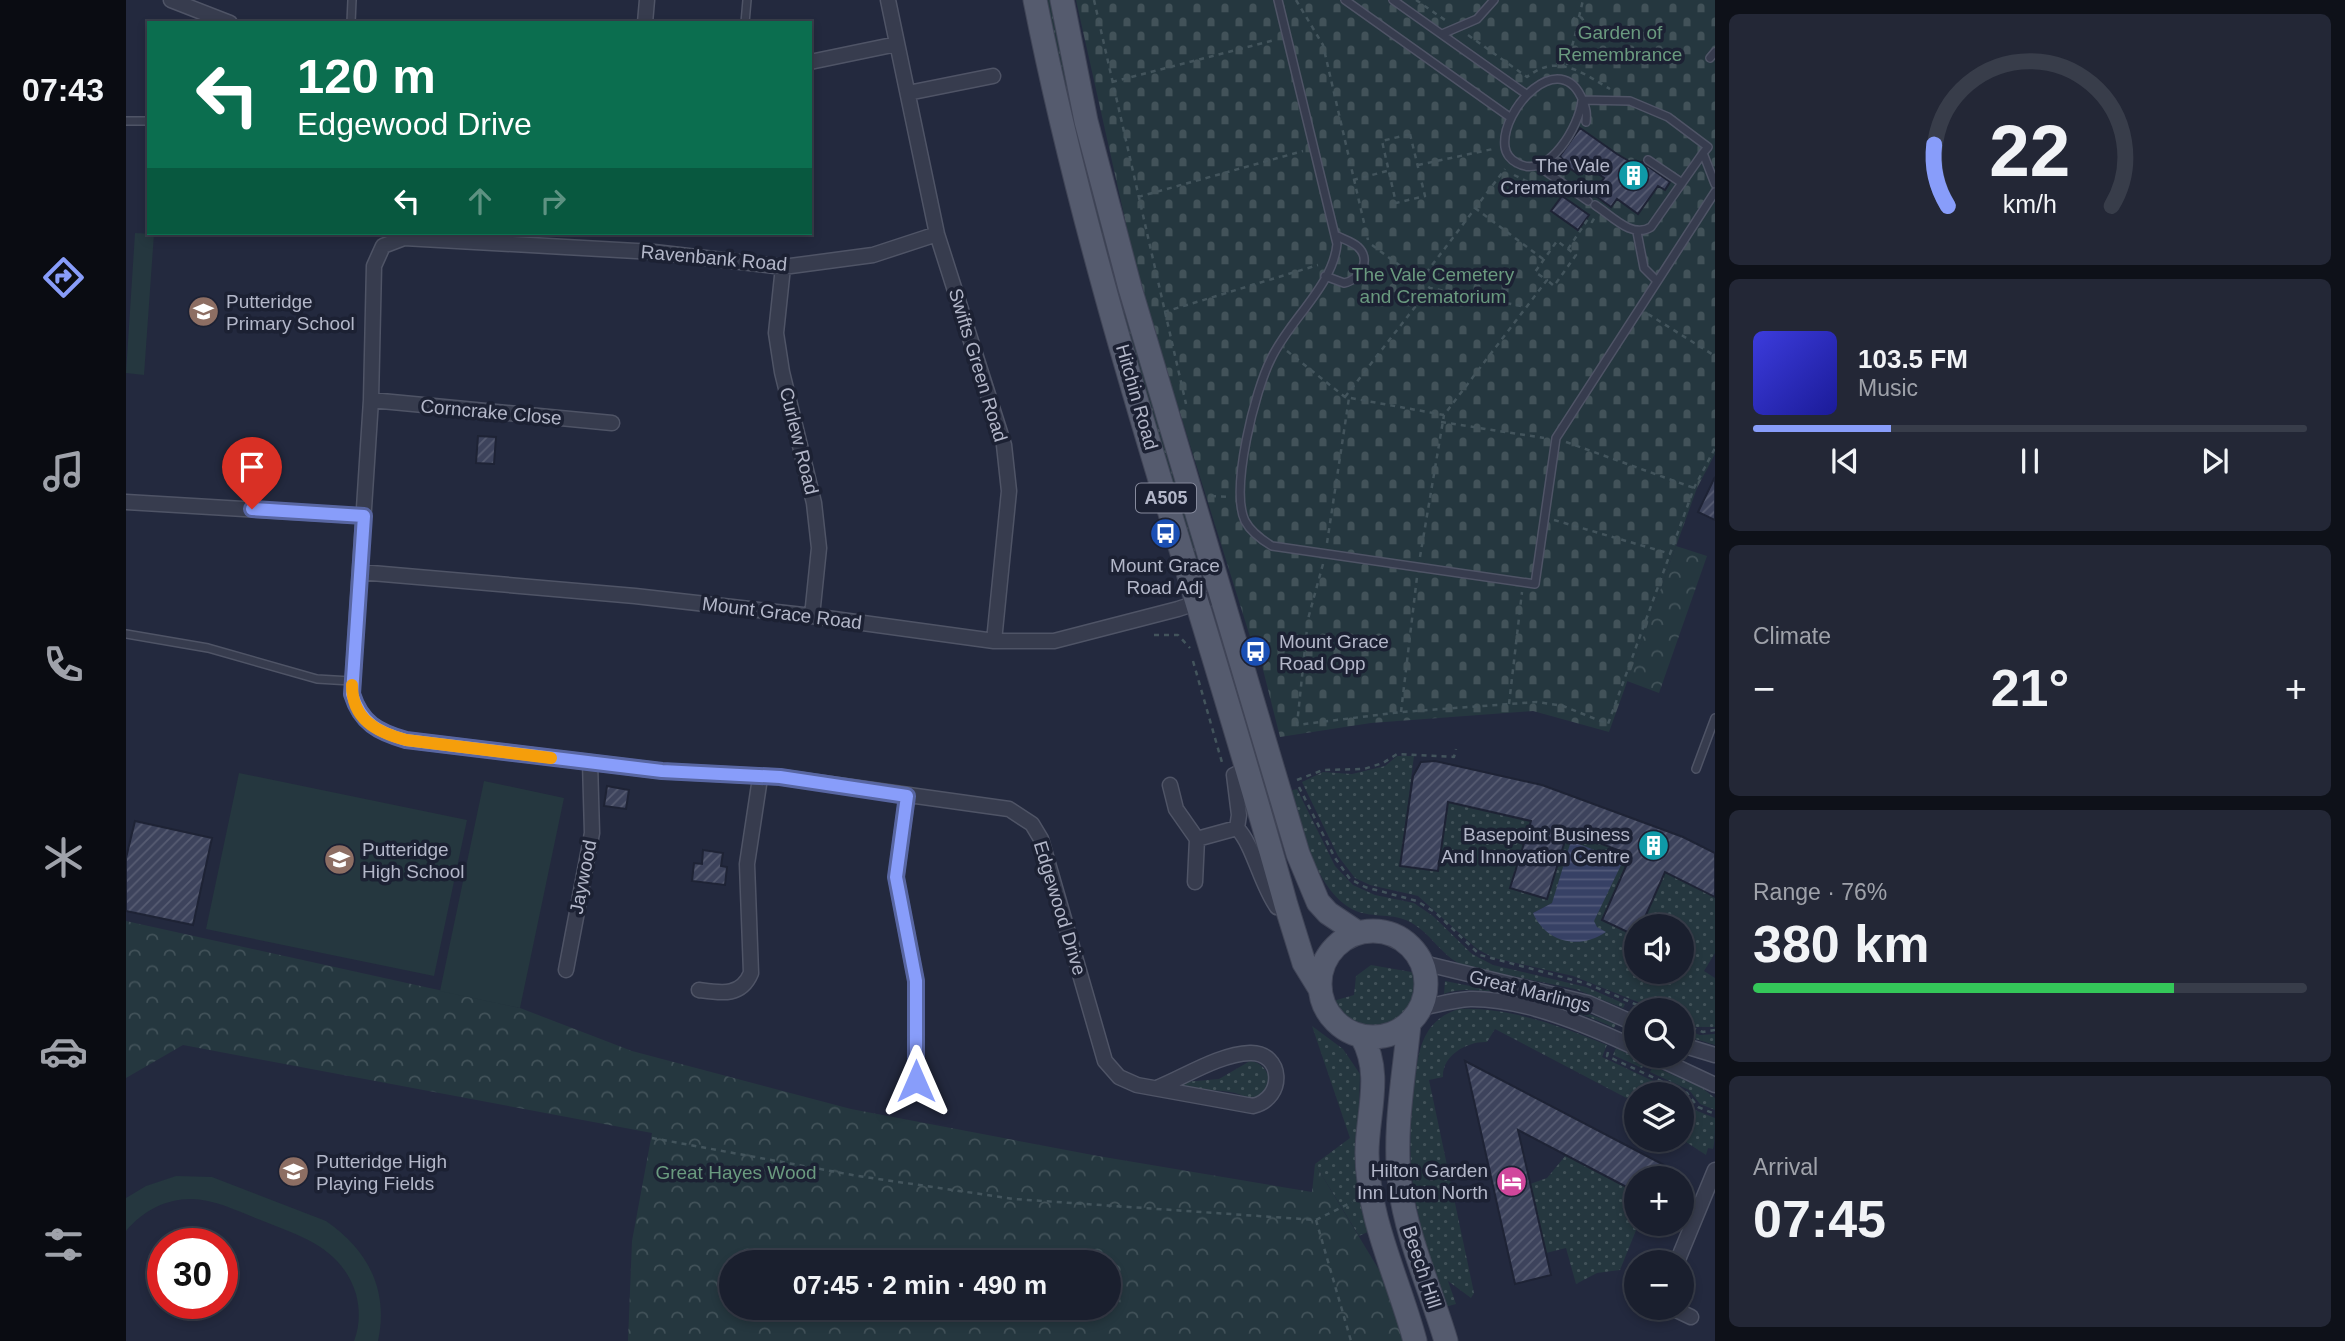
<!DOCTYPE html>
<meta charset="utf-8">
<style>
body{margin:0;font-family:Helvetica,sans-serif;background:#232736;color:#f1f3f6;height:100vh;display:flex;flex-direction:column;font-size:26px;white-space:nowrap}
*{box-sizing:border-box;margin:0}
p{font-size:23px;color:#9fa2aa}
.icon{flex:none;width:38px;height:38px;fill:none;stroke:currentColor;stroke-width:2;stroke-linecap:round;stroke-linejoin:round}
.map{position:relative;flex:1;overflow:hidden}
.details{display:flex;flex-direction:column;gap:14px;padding:14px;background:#0e1119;width:630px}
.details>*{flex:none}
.top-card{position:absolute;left:21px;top:21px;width:665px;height:214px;border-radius:0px;box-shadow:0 4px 10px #0003,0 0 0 2px #383d4a;background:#0b6e4f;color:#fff;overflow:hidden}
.controls{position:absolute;left:1498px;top:914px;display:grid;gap:14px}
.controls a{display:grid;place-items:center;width:70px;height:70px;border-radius:50%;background:#1a1f2e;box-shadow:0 4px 10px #0003,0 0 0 2px #383d4a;font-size:35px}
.speed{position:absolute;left:21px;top:1228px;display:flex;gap:14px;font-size:35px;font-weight:700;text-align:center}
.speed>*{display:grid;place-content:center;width:91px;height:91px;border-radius:50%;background:#1a1f2e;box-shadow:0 4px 10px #0003,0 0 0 2px #383d4a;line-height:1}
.speed .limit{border:10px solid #d22;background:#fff;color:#111}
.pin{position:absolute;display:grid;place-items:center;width:60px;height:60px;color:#fff;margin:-72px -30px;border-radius:50% 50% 50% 0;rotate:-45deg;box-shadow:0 0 7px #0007}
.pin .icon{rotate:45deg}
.me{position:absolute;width:77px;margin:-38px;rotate:0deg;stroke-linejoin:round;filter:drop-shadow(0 0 5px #0008)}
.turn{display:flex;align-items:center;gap:24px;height:147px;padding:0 35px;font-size:32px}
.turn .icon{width:91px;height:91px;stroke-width:2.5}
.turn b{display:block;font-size:49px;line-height:60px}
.lanes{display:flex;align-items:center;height:66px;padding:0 35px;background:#0003;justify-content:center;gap:35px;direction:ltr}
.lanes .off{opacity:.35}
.big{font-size:52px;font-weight:800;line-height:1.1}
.details .tile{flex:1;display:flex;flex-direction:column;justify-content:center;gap:10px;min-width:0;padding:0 24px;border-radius:10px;background:#232736}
.details .dial{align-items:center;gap:0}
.dial svg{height:182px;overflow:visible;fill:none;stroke:#383d4a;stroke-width:7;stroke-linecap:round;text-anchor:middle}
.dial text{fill:#f1f3f6;stroke:none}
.song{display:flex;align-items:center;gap:21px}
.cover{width:84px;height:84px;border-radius:10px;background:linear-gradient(135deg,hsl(240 70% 55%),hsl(240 70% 35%))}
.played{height:7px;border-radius:4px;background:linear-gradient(90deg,#889dfa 25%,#383d4a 25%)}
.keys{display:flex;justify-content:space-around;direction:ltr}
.heat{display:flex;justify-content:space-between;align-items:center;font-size:38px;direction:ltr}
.charge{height:10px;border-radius:5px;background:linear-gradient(90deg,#34c759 76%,#383d4a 0)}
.trip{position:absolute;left:593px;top:1250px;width:402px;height:70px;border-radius:35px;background:#1a1f2e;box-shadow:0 4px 10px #0003,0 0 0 2px #383d4a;font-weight:800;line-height:70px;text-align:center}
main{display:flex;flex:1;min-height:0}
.tab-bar{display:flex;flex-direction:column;width:126px;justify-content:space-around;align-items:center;background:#0a0c12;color:#9fa2aa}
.tab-bar .icon{width:49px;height:49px}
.tab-bar .on{color:#889dfa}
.tab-bar b{font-size:32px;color:#f1f3f6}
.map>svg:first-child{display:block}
</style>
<main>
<nav class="tab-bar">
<b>07:43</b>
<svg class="icon on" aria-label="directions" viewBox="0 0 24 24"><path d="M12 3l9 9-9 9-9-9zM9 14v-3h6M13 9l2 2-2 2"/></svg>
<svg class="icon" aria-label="music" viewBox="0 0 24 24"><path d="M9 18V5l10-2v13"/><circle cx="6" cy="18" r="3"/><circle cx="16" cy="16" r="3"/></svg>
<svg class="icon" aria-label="phone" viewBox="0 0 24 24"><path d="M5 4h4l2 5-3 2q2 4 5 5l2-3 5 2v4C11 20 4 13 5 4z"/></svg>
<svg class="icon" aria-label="climate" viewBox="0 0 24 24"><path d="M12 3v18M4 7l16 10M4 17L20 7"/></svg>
<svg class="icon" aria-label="car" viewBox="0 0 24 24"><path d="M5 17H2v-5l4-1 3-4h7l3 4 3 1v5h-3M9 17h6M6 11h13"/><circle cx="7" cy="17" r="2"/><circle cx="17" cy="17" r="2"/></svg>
<svg class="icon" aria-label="filters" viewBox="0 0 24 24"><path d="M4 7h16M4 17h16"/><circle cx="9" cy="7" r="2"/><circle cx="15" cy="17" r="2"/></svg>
</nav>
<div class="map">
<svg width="1589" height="1341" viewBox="0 0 1589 1341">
<defs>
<pattern id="grass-dots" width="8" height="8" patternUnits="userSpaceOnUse" patternTransform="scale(1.75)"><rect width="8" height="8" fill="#25373f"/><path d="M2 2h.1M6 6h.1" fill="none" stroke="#425259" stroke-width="1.8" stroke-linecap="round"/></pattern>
<pattern id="forest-crowns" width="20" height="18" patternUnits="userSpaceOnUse" patternTransform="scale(1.75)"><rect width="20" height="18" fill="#25373f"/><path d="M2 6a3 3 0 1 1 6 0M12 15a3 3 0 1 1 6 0" fill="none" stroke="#425259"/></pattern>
<pattern id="cemetery-stones" width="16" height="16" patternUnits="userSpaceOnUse" patternTransform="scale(1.75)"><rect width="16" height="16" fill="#25373f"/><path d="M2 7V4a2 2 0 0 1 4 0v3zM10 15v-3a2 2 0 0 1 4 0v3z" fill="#425259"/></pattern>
<pattern id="water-rules" width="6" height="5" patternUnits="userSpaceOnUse" patternTransform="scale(1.75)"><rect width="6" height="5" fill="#374165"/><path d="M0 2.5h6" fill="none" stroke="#525a7a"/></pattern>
<pattern id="building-hatch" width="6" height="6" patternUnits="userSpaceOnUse" patternTransform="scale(1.75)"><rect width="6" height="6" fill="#3d435c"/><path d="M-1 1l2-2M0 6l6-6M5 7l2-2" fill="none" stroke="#575c72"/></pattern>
</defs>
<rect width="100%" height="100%" fill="#23293e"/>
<path fill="url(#grass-dots)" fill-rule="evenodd" d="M918,0h12l143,566h-3l-101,-338z
M1091,628l8,7 44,144 -8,2z
M1271,756h17l-14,110 38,5 10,-69 83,19 -21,67 36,11 22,-68 63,24 -29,65 34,16v35h46v-45h-41l24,-54 50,25v56l-11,18 11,7v49h-19l-14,-6v-11h-24l-85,-34 -79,-18 -17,-9 -59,-53 -48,-11 -15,-7 -17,-22 -36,-74 21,-10 29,2 33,-8zM1426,903l42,19 3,5 -64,-14z
M1171,789l38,77 18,19 22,10 39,8 19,13 39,38 21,11 93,22 39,17 -2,4 -48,-19 -111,-23c-23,-10 -33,-33 -54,-44 -16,-9 -37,-4 -54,-11 -39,-17 -56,-84 -67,-120z
M1245,965l46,8c8,53 -59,76 -84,28l21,-6 2,-19z
M1319,981l117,23 54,20 -2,4c-33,-17 -136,-49 -170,-34z
M1333,1009c50,-2 102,17 148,36l-5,12 79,37h-45v9l-141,-74 -8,13c-19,-1 -45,13 -44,35l-14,3 45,213 -3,5 -23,-17 8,23 -11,3c-27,-84 -42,-131 -31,-221 4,-35 8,-66 45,-77z
M1186,1026l31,23 17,25 -2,61 14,95 -13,6 -44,-72 35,-26z
M1556,1028l18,7 15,-1v11l-33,-10z
M1490,1048l29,14 -3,6 -29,-13z
M1124,1061c20,2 28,30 6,37 -8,2 -13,-3 -21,-5 -17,-4 -37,-1 -54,-8l3,-3 35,-3z
M1527,1066l49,22 13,10v12l-15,-6 -11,-14 -39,-18z
M1556,1094l13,16 20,8c0,7 0,25 -2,31l-5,-1 -2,7 -23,-15 5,-10 -6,-4z
M1440,1155l70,37 3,31 -19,47 -23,3 -21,11 -10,-36 -20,5 -16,-69 17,-6z"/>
<path fill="url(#forest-crowns)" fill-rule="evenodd" d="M1550,546l31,10 -48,137 -32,-12z
M0,921l394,87 112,43 219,58 247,47 214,36 3,-28 72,119 24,58h-783l4,-100 20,-108 -469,-88 -57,33zM606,1262h378v45h-378z"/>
<path fill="url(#cemetery-stones)" d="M950,0h639v454l-18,34 -88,244 -76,-21 -162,12 -91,14 -23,-91 -5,-3 -113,-361z"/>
<path fill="#25373f" d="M9,233l19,1 -10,141 -18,-2z
M113,773l228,47 -33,156 -228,-47z
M358,781l80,17 -44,210 -80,-17z
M50,1176l36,1 114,44c42,29 63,69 52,120h-24c6,-15 6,-32 2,-47 -15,-48 -57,-58 -98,-75 -21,-8 -44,-20 -67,-20 -26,0 -48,12 -65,32v-33l20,-12z"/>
<path fill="url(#water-rules)" d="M1445,841l52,20 -29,60 3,6 9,5c-26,18 -60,11 -73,-19l19,-10z"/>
<path fill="url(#building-hatch)" stroke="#1e2335" stroke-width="2" d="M1454,128l37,26 22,13 3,-5 28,20 -5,8 -7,-4 -20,28 -21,-15 -6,8 -18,-13 11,-16 -19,-14 -7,10 -13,-9 -3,2 2,-6 -4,-5z
M1436,196l27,19 -11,15 -27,-19z
M352,436l18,1 -2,27 -18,-1z
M1589,477v43l-17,-8z
M1309,761l107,24 141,52 32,16v44l-50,-25 -24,54h-5v10l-34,-16 29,-65 -63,-24 -21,68 -37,-11 21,-67 -83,-19 -10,69 -38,-5 13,-90 8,-14z
M481,786l22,4 -3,19 -22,-3z
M9,821l77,17 -19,87 -67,-14v-53z
M577,850l20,3 -2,13 6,1 -2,18 -33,-4 2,-18 8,1z
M1339,1061l201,105 -6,12h-24v14l-118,-62 33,145 -36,9z"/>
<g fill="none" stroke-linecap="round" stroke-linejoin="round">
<defs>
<path id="service" d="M1152,0l59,244c-4,42 -48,76 -66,115 -16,31 -41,130 -26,162 6,11 17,19 27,25l263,38 21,-146 159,-246
M1219,0l166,118
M1267,0l133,94
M225,23l1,-23
M619,23l2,-23
M1316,34l35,-15 17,-19
M1584,58l5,-6
M1456,100c-2,25 -34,81 -65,63 -6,-3 -11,-9 -12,-16 -5,-38 56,-102 78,-46 3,8 4,12 3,21
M1456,100l48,1 38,16 40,30 -5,6 12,31
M0,121h23
M1522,160l34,23
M1412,166l50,35
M1413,166l19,-4
M1469,205c17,11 37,34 56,22l52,-74
M1511,232l7,36 13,13
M1199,276l19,7c16,-3 28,-23 14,-36 -5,-5 -15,-8 -21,-11
M0,634l82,14 109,31 34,2
M1570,769l19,-51"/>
<path id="minor" d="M45,0l59,23
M762,0l49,234 67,211 5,46 -15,150
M519,23l2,-23
M684,62l87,-18
M782,93l85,-17
M811,234l-64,21 -90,12 -129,-15 -250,-14 -21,8 -9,20 -3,134 -19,294c9,29 26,38 54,46l256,31 118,6 229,32 23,15 9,15 64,222 14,16 18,8 116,21c33,-8 30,-54 -3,-53 -30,1 -64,23 -91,34
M657,267l-7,66 6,39 32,131 5,45 -7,68
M245,400l241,23
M0,502l238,14
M234,572l275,24 177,20 182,25h60l124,-32 42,-14
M1044,785l6,24 21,30
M781,796l-11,81 20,104v100
M1111,828l2,-13 -5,-40 12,-6
M1069,882l2,-43 40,-11c17,18 23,55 40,79l9,-2
M1297,963l165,40 48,21
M440,970l26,-137 -2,-71
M573,990c22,3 42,7 52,-17l-4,-109 13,-86
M1295,1008c16,-3 32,-8 49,-9 53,-1 119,27 166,49
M1556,1045l33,10
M1525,1055l64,30
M1551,1262l38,-92
M1544,1307l21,10"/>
<path id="primary" d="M909,0c61,307 168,603 251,905l18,58 16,26
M936,0l24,121 44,167 168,566 20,48 10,11 30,20
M1194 984a53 53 0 1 1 106 0a53 53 0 1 1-106 0Z
M1283,1024c-5,53 -16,109 -9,162 7,53 31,104 46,155
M1236,1037c21,37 5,77 5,116 0,65 32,127 48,188"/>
</defs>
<use href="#service" stroke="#4f5466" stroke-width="10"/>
<use href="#minor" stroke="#4f5466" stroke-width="17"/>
<use href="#primary" stroke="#404557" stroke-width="25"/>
<path stroke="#43545c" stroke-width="2.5" stroke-dasharray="5 5" stroke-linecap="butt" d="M968,0l92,404
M1170,0l27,45 45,195
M1290,0l29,20
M1446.5 22a5.5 5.5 0 1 1 11 0a5.5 5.5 0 1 1-11 0Z
M1453,17l4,-17
M1342,35l59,42c30,-24 54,-5 83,12
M1431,64l3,-15 19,5 -4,15
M1441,65l10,-37
M986,82l163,-42
M1284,134l15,62 -29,7 -14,-62z
M1292,165l75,-16
M1388,175l12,6 18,2
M1227,180l34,-9
M1012,197l165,-46
M1349,208l68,51
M1246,245l58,43 96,19
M1442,249l20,-30 4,3 3,-5
M1294,281l85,-112
M1038,312l154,-47
M1522,314l67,42
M1161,351l58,46 99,18 103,-135 -12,-8 22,-31 19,14 -22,31 -7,-6
M1219,397l84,-108
M1315,422l103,16
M1440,442l128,46
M1085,496l18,1
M1428,520l117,34
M1201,543l22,-145
M1294,557l24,-142
M1197,564l-15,55 -11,106 104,-13 136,-10 26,4 45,18 86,-236 21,-40
M1028,635h24l12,13
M1067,661l30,105
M1383,704l13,-112
M1275,712l16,-135
M1171,780l26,-10 41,-1 19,-6 14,-9 57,3 2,-8
M1173,787l36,71 15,21 15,8 52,14 19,12 44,42 108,29 61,26
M1556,1024l21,8 12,-2
M1482,1052l-1,4 80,37 11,14 17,7
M526,1138l206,38 156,23 302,21 36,-18
M1190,1220l35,121"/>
<use href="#service" stroke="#373c4e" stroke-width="7"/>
<use href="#minor" stroke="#373c4e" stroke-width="14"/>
<use href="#primary" stroke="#555b6e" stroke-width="23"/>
</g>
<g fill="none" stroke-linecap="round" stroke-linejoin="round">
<defs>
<path id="route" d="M126,509l112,7 -12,178c9,29 26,38 54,46l256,31 118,6 127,19 -11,81 20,104v100"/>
</defs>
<use href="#route" stroke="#5866a2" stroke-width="18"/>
<use href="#route" stroke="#889dfa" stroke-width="12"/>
<path stroke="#f59e0b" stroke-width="12" d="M226,685c0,34 24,47 54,55l145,18"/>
</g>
<defs>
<symbol id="building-disc" viewBox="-11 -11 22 22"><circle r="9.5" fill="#0f9aa8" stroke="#1c2133"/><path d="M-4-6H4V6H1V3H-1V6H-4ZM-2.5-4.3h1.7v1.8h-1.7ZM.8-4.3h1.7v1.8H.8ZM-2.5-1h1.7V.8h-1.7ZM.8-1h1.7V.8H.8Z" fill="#fff"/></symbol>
<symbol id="school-disc" viewBox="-11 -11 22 22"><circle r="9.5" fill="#8d6e63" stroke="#1c2133"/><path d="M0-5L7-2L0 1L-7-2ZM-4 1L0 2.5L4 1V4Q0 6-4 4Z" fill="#fff"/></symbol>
<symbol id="bus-disc" viewBox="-11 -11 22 22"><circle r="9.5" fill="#1a4fb4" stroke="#1c2133"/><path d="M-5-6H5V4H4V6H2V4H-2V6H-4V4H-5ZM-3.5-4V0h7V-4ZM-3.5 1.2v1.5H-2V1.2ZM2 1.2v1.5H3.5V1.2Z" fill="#fff"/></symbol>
<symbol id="hotel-disc" viewBox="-11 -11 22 22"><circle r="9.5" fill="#d1479c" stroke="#1c2133"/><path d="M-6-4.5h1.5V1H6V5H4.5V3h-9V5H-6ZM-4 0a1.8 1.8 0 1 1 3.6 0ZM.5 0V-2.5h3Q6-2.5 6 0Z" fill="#fff"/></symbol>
</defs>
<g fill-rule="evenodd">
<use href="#building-disc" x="1490" y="158" width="35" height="35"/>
<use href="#school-disc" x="60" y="294" width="35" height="35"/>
<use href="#bus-disc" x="1022" y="516" width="35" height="35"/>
<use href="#bus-disc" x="1112" y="634" width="35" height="35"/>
<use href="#building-disc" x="1510" y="828" width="35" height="35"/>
<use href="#school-disc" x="196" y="842" width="35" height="35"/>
<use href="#school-disc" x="150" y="1154" width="35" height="35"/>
<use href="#hotel-disc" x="1368" y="1164" width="35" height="35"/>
</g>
<g text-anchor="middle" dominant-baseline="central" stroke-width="7" stroke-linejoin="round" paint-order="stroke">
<rect fill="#1c2133" stroke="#868a9c" stroke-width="2" x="1010" y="483.5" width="60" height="29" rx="5"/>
<g font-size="18" font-weight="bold" fill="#b3b7c9">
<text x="1040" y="498">A505</text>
</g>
<g font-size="19" fill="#6a9a7f" stroke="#1c2133">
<text x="1494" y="32">Garden of<tspan x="1494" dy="22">Remembrance</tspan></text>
<text x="1307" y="274">The Vale Cemetery<tspan x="1307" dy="22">and Crematorium</tspan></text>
<text x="610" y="1172">Great Hayes Wood</text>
</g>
<g font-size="19" fill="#b3b7c9" stroke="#1c2133" text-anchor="start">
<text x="1484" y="165" text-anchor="end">The Vale<tspan x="1484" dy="22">Crematorium</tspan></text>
<text x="100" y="301">Putteridge<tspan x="100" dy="22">Primary School</tspan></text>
<text x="1039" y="565" text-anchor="middle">Mount Grace<tspan x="1039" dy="22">Road Adj</tspan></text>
<text x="1153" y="641">Mount Grace<tspan x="1153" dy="22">Road Opp</tspan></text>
<text x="1504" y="834" text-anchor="end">Basepoint Business<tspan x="1504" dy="22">And Innovation Centre</tspan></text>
<text x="236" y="849">Putteridge<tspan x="236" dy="22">High School</tspan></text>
<text x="190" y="1161">Putteridge High<tspan x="190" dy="22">Playing Fields</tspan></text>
<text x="1362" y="1170" text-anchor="end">Hilton Garden<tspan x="1362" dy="22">Inn Luton North</tspan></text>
</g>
<g font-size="19" fill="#b3b7c9" stroke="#1c2133">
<text transform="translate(588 258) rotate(5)">Ravenbank Road</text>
<text transform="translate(852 365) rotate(73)">Swifts Green Road</text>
<text transform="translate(1011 397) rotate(74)">Hitchin Road</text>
<text transform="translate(365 412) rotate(5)">Corncrake Close</text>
<text transform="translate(673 441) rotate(76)">Curlew Road</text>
<text transform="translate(656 613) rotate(7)">Mount Grace Road</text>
<text transform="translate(457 877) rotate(-79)">Jaywood</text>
<text transform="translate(934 908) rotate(73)">Edgewood Drive</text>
<text transform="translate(1404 991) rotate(14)">Great Marlings</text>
<text transform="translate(1296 1267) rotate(72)">Beech Hill</text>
</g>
</g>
</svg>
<div class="controls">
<a><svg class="icon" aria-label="sound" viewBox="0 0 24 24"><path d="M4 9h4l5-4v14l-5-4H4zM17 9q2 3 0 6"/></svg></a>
<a><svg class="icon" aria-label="search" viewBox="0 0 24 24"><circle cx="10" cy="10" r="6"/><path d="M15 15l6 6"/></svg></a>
<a><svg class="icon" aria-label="layers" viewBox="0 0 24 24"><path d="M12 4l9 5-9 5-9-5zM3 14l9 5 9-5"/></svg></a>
<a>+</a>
<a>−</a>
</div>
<div class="speed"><div class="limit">30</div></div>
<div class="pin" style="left:126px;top:509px;background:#d93025"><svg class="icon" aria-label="arrive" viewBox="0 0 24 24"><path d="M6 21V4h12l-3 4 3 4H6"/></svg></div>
<svg class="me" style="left:790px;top:1081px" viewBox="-20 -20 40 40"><path d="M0-17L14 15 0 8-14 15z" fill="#889dfa" stroke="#fff" stroke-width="4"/></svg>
<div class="trip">07:45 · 2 min · 490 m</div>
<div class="top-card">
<div class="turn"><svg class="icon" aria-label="left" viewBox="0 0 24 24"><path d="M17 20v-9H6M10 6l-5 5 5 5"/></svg><div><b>120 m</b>Edgewood Drive</div></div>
<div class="lanes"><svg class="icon" aria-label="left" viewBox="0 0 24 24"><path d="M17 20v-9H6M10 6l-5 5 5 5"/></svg><svg class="icon off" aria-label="ahead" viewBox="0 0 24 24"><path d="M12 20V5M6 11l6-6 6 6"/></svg><svg class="icon off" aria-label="right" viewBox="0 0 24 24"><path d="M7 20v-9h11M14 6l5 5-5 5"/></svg></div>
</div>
</div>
<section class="details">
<div class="tile dial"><svg viewBox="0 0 100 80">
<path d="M14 69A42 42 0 1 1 86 69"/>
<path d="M14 69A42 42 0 0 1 8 42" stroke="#889dfa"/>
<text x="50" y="56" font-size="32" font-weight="700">22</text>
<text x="50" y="72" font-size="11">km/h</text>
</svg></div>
<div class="tile">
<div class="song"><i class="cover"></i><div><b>103.5 FM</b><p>Music</p></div></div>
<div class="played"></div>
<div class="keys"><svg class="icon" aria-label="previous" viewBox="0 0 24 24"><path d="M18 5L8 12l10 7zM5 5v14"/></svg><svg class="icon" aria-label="pause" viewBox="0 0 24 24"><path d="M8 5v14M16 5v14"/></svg><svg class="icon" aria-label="next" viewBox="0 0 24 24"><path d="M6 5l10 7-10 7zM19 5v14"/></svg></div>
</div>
<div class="tile"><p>Climate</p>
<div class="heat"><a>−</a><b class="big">21°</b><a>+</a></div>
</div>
<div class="tile"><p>Range · 76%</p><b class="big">380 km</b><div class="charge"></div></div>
<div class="tile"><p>Arrival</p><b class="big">07:45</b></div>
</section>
</main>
